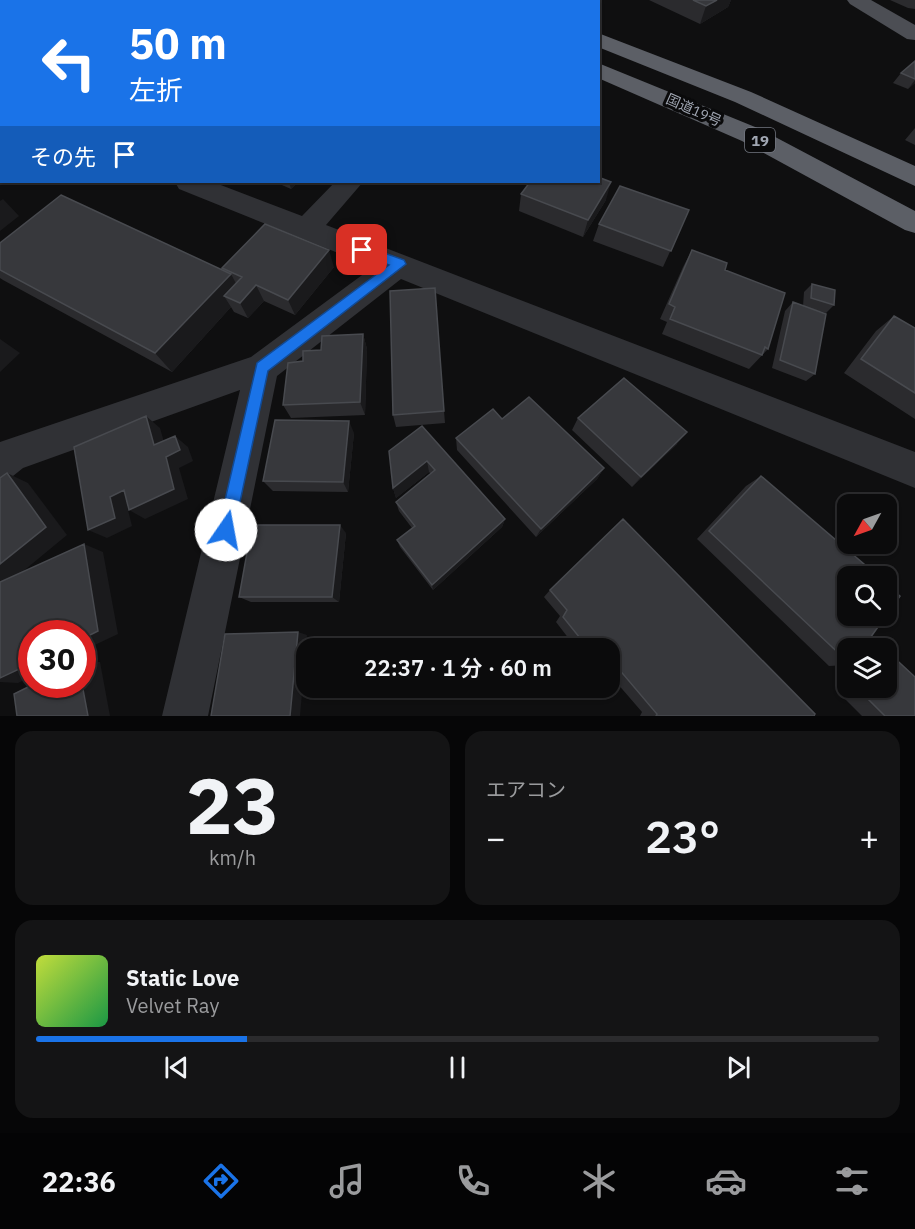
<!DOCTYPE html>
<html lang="ja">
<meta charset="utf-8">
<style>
body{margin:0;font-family:"IBM Plex Sans","Noto Sans JP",sans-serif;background:#141415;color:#f1f3f6;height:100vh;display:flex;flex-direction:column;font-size:22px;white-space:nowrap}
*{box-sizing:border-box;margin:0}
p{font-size:20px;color:#9a9b9d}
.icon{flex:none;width:33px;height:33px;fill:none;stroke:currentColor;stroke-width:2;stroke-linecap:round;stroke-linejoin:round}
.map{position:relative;height:716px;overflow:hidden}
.drawer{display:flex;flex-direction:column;gap:15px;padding:15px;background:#060607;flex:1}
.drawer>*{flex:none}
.hud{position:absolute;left:0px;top:0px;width:600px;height:183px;box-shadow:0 2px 4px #0004,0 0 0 2px #2b2b2d;background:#1a73e8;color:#fff;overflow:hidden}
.needle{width:39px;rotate:230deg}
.controls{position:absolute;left:837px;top:494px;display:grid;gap:12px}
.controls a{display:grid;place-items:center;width:60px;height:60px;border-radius:12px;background:#0b0b0c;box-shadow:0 2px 4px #0004,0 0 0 2px #2b2b2d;font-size:30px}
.speed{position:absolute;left:18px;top:620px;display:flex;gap:12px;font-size:30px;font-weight:700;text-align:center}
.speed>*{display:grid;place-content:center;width:78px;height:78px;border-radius:50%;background:#0b0b0c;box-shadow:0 2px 4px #0004,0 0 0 2px #2b2b2d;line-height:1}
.speed .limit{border:9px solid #d22;background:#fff;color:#111}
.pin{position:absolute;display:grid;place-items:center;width:51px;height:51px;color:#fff;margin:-26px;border-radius:12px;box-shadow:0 3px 9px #0006}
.me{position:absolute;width:66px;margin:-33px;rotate:12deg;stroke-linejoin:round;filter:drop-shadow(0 0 4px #0008)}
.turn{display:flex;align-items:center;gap:21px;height:126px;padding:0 30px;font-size:27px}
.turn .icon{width:78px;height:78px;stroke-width:2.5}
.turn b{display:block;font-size:42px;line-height:51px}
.then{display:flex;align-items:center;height:57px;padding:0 30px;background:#0003;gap:12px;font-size:22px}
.big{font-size:45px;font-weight:600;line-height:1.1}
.drawer .tile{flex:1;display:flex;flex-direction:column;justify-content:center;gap:9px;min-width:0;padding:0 21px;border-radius:18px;background:#141415}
.drawer .dial{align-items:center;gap:0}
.dial b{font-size:78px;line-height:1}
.song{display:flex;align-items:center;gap:18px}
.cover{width:72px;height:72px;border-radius:9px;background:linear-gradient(135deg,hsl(70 70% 55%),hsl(140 70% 35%))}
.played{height:6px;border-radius:3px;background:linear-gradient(90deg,#1a73e8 25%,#2b2b2d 25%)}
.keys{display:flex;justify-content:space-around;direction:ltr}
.heat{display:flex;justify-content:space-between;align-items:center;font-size:33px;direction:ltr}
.drawer .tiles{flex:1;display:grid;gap:15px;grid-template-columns:1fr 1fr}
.tile:last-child{grid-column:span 2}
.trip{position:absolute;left:296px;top:638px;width:324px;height:60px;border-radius:18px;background:#0b0b0c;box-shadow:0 2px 4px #0004,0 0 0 2px #2b2b2d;font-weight:600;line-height:60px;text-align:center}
.menu{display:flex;height:96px;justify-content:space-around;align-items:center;background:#040405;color:#9a9b9d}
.menu .icon{width:42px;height:42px}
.menu .active{color:#1a73e8}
.menu b{font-size:27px;color:#f1f3f6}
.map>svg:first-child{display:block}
</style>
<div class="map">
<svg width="915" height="716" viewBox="0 0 915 716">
<rect width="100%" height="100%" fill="#0f0f10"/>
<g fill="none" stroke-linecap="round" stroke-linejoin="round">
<path fill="#303135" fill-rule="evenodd" d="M499,0h20l-21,2z
M0,99h2v14h-2z
M175,182h38l89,34 33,-34h28l-37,43 589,227v36l-514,-209 -124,97 -69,340h-46l78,-326 -217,78 -10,8 -13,6v-40l251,-85 122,-90 -194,-78z"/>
<path fill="#4c4e54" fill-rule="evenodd" d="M847,0h24l44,25v15l-8,-1 -57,-35z"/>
<path fill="#5c5f66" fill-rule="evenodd" d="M399,0h24l1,2h-24z
M479,0h23l1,2h-23z
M598,33l153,59 164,74v20l-180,-84 -137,-55z
M598,63l162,66 155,82v22l-10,-3 -163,-89 -144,-63z"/>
</g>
<path fill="#2b2b2e" d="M0,0h108l-3,2h-103v84l-2,-1z
M649,0h82l-3,7 -28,17z
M890,0h25v9l-7,-1z
M915,61v22l-7,6 -15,-6 8,-10z
M915,128v17l-10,-5z
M275,182h23l-7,7z
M521,194l85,6 -23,37 -64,-26z
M689,210l-26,57 -70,-26 6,-17z
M0,243l224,28 -2,-3 112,-1 -39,48 -31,-14 -16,17 -14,-6 -3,-5 -59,65 -169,-92 -3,-2z
M692,250l33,20 43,79 -19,20 -87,-35 5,-12 -7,-3 23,-52z
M812,284l22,21 -8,8 -14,-4 3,65 -9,7 -34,-13 13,-57 8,-9 10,4 1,-14z
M894,316l21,12v91l-71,-46 32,-42z
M363,334l4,15 -2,66 -74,3 -8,-13 20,-44 18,-11z
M444,411l1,12 -49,4 -3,-12z
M578,418l99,26 -45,43 -60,-57z
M502,419l102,49 -7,11 -61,58 -79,-87 -1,-12z
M422,426l83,93 -3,8 -69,63 -33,-43 -3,-7 15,-12 -13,-17 -3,-9 35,-28 -2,-2 -33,26 -3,-10z
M354,433l-6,59 -75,-1 -10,-10z
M761,476l87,172v17l-19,1 -132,-127 49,-53z
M346,533l-7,69h-88l-12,-5z
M550,590l264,126h-174l2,-4 -32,-37 -1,1v-28h-33l-20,-26 4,-6 -16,-19z
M886,652h2l27,64h-53l-25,-25 11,-15v11h38z"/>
<path fill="#1a1a1c" d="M79,0h29l-3,2h-25z
M717,0h14l-3,7 -28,17 6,-18z
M0,19h2v25l-2,1z
M2,59v25l-2,-2v-22z
M915,80v3l-7,6z
M289,182h9l-7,7z
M611,182l-5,18 -23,37 5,-17z
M3,199l16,17 -19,15v-30z
M329,250l5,17 -39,48 -7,-15z
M231,274l11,21 -18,1 7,11 -59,65 -17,-19z
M256,285l8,16 -16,17 -8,-15z
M363,334l4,15 -2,66 -5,-13z
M0,339l20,14 -20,19z
M146,416l14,12 8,28 7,-20 13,11 5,14 -14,7 9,31 -43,20 -16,-9 25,-65z
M349,421l5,12 -6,59 -5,-10z
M687,432l-10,12 -45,43 9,-10z
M427,461l2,11 -33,26 -3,-10z
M604,468l-7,11 -61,58 5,-8z
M7,473l21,10 39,52 -63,52 -4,-1v-22z
M124,490l16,10 -13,6 5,20 -25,12 -19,-8 22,-33z
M505,519l-3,8 -69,63 -1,-5z
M340,525l6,8 -7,69 -7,-5z
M84,544l19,8 15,82 -36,17z
M298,632l9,3 -7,81h-10z
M82,661l18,1 10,54h-22l-6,-32z
M32,663v13l-14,7 -18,-1v-4z"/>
<path fill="#37383c" stroke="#484a4f" stroke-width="1.5" d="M0,0h36l-3,2h-31v17h-2z
M41,0h13l-3,2h-13z
M693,0h24l-11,6z
M0,36l2,1v22l-2,1z
M915,61v18l-14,-6z
M598,177l13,5 -23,38 -67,-26 9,-12h68z
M620,186l69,24 -18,41 -72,-27z
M61,195l170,79 -76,79 -155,-83v-27z
M265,224l64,26 -41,50 -32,-15 -16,18 -16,-7 18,-19 -20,-9z
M692,250l35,13 -2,7 60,23 -17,56 -3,-2 -3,8 -92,-36 5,-12 -6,-3z
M812,284l23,6 -1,15 -23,-7z
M435,288l9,123 -51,4 -3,-124z
M793,302l33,12 -11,60 -35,-14z
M894,316l21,12v65l-54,-34z
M363,334l-3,68 -77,3 5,-42 15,-2v-10l18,-1 1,-14z
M624,378l63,54 -46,45 -63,-59z
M529,397l75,71 -63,61 -85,-91 37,-29 9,10z
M146,416l8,29 21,-9 5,14 -14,7 8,32 -45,21 -5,-20 -14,7 5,21 -27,12 -14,-83z
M275,420l74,1 -6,61 -80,-1z
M422,426l83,93 -73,66 -35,-45 18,-14 -19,-24 39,-32 -8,-9 -34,27 -4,-37z
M7,473l39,54 -46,37v-86z
M761,476l117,100h-30v39h38v-31l14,12 -37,52h-15v14l-139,-131z
M623,519l192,195 -1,2h-158l1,-2 -39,-46 -8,8 -1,-28h-21l-25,-31 4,-7 -17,-20z
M252,525h88l-8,72h-93z
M84,544l14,87 -16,8v-6h-50v30l-32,15v-96z
M298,632l-8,84h-79l14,-82z
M888,652l27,25v39h-30l-25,-25 2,-4h24v-33z
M34,684h48l6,32h-71l-3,-22z"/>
<path fill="#1a73e8" stroke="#114b97" stroke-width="1.5" d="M362,245l42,15 2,4 -138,107 -34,159 -2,6 -6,2 -6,-2 -2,-6 39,-167 132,-98 -31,-12v-6z"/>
<g text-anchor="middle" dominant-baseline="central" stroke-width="6" stroke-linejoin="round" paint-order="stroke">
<g font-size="14" fill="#a0a6b2" stroke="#0a0a0b">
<text transform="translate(694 110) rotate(24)">国道19号</text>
</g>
<rect fill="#0a0a0b" stroke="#737780" stroke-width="1.5" x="745" y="128" width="30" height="24" rx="4.5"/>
<g font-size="15" font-weight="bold" fill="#a0a6b2">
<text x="760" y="140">19</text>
</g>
</g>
</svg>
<div class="controls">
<a><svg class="needle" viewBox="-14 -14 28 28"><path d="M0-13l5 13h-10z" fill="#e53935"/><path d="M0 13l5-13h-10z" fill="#9a9b9d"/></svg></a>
<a><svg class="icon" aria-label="search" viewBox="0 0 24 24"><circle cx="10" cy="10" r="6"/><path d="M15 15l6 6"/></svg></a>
<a><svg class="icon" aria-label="layers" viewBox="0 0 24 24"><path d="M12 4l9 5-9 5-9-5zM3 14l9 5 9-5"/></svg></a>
</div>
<div class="speed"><div class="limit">30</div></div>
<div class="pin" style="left:362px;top:250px;background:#d93025"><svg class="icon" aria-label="arrive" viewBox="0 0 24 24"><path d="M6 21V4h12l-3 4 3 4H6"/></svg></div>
<svg class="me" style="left:226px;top:530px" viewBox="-20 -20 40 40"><circle r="19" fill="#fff"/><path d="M0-13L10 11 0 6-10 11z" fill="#1a73e8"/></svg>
<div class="trip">22:37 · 1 分 · 60 m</div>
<div class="hud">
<div class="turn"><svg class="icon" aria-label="left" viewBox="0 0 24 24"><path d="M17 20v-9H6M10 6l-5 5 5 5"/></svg><div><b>50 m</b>左折</div></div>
<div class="then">その先<svg class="icon" aria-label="arrive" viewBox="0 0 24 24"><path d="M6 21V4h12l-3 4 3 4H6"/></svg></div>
</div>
</div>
<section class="drawer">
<div class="tiles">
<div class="tile dial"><b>23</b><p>km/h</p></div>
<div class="tile"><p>エアコン</p>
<div class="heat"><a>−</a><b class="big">23°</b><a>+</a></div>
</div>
<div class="tile">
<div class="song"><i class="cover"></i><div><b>Static Love</b><p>Velvet Ray</p></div></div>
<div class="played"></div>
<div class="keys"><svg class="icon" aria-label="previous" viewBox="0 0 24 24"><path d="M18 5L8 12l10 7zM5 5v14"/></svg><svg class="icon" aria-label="pause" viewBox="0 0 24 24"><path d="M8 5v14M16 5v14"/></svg><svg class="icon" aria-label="next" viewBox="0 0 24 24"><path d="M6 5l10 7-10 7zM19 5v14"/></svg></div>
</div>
</div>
</section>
<nav class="menu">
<b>22:36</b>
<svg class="icon active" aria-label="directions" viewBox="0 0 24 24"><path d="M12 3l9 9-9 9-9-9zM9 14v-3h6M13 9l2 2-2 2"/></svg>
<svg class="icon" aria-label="music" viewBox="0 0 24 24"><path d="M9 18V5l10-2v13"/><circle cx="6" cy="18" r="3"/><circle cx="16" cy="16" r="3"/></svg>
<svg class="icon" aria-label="phone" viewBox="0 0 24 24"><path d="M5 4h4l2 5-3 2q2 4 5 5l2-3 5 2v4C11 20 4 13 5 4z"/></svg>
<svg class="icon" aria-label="climate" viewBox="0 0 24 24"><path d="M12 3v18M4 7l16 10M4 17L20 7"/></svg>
<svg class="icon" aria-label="car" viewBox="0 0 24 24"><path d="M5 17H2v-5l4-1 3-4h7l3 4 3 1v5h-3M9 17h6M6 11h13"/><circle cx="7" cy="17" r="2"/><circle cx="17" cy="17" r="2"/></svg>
<svg class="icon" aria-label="filters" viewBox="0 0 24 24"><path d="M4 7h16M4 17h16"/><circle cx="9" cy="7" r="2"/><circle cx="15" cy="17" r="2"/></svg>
</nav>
